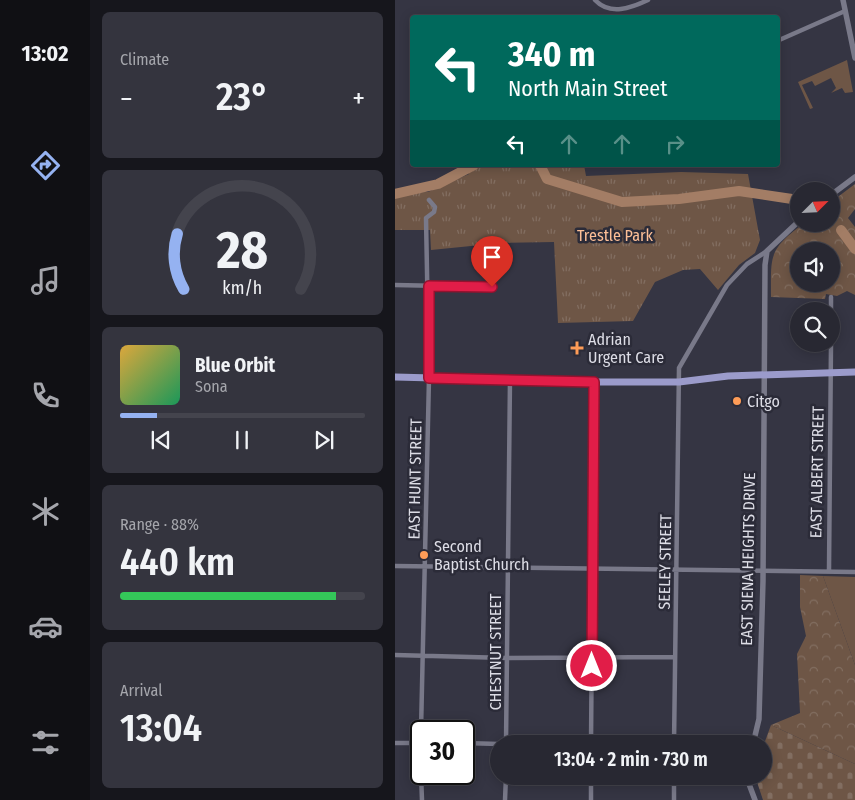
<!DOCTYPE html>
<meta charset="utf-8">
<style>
body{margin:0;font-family:"Fira Sans Condensed",sans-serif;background:#34343e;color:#f1f3f6;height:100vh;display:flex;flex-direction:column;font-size:19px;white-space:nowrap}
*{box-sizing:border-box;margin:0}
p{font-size:16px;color:#a5a6ac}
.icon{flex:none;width:28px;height:28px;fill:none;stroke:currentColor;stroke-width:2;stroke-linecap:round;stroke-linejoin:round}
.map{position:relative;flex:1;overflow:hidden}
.panel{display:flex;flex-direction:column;gap:12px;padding:12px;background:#16161c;width:305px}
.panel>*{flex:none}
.guide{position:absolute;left:15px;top:15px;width:370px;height:152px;border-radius:5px;box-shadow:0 2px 12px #0003,0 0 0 1px #44444d;background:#00695c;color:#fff;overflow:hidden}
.needle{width:32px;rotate:66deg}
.fabs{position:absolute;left:395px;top:182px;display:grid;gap:10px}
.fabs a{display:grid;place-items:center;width:50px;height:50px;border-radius:50%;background:#282832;box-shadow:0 2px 12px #0003,0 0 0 1px #44444d;font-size:25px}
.speed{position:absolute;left:15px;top:720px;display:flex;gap:10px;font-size:25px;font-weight:700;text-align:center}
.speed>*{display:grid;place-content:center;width:65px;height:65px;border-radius:50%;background:#282832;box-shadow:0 2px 12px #0003,0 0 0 1px #44444d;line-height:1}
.speed .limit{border:2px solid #111;border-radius:8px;background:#fff;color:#111}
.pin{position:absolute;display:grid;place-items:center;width:42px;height:42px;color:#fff;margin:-51px -21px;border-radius:50% 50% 50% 0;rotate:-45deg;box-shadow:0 0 5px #0007}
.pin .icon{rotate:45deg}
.me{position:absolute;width:55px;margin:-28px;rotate:0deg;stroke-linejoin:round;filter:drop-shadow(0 0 4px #0008)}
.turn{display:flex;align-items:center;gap:18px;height:105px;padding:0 15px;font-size:22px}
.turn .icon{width:65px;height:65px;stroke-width:2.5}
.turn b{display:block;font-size:35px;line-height:42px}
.lanes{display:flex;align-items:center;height:48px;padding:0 15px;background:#0003;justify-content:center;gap:25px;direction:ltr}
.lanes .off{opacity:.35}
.big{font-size:38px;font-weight:600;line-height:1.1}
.panel .card{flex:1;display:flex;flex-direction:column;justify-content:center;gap:8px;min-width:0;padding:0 18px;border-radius:8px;background:#34343e}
.panel .dial{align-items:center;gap:0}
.dial svg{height:130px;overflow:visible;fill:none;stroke:#44444d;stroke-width:7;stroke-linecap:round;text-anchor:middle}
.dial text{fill:#f1f3f6;stroke:none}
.song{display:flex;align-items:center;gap:15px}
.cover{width:60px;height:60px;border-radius:8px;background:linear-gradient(135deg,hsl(40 70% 55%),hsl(150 70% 35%))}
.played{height:5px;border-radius:2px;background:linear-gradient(90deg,#95b2f1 15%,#44444d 15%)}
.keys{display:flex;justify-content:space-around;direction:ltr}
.heat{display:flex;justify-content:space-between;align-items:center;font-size:28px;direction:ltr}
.charge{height:8px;border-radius:4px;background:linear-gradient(90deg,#34c759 88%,#44444d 0)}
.trip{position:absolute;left:95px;top:735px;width:282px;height:50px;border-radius:25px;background:#282832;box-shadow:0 2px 12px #0003,0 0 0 1px #44444d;font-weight:600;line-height:50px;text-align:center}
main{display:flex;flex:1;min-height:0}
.tab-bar{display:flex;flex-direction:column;width:90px;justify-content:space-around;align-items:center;background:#101014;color:#a5a6ac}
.tab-bar .icon{width:35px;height:35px}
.tab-bar .current{color:#95b2f1}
.tab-bar b{font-size:22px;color:#f1f3f6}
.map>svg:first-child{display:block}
</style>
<main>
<nav class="tab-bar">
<b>13:02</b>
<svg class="icon current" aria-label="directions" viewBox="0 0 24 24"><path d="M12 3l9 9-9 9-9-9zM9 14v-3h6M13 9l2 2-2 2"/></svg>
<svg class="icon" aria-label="music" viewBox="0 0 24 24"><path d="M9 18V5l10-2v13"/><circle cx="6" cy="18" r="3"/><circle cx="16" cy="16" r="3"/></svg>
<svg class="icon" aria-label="phone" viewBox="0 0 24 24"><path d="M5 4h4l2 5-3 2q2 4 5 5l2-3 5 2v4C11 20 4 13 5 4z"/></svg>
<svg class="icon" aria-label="climate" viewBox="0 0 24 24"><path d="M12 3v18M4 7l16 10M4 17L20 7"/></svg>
<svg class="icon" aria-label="car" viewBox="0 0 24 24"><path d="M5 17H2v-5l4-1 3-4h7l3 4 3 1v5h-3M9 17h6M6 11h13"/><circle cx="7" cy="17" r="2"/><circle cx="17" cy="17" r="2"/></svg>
<svg class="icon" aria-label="filters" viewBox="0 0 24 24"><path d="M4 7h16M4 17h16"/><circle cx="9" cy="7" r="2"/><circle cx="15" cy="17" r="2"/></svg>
</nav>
<section class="panel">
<div class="card"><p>Climate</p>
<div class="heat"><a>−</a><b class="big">23°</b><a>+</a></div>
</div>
<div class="card dial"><svg viewBox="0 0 100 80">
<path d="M14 69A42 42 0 1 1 86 69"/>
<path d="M14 69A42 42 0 0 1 10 35" stroke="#95b2f1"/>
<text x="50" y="56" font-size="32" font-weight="700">28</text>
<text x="50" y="72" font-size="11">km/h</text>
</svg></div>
<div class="card">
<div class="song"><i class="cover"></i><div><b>Blue Orbit</b><p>Sona</p></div></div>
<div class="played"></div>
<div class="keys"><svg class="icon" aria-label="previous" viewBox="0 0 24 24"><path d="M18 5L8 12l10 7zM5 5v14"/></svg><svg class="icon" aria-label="pause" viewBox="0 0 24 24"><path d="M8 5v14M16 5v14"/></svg><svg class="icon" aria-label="next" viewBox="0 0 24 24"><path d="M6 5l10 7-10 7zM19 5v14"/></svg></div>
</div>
<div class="card"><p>Range · 88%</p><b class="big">440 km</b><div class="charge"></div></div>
<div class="card"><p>Arrival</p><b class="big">13:04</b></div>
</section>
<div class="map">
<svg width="460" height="800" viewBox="0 0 460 800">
<defs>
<pattern id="forest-crowns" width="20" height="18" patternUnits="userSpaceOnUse" patternTransform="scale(1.25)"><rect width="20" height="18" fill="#6e5646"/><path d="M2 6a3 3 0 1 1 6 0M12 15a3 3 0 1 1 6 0" fill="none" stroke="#826e61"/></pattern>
<pattern id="cemetery-stones" width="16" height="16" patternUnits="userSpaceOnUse" patternTransform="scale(1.25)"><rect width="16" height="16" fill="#6e5646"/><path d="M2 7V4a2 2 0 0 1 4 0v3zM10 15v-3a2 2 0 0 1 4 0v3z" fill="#826e61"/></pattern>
<pattern id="park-tufts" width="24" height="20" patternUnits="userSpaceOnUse" patternTransform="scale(1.25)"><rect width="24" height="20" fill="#6e5646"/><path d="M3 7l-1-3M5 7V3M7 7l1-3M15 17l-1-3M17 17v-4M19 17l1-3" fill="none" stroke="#826e61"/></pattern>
</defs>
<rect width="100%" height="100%" fill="#353543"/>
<path fill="#6e5646" d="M452,60l6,32 -8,1 -3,-5 -11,5 5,-5 -5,-10 -16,8 -3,-5 -10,4 11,23 -3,1 -12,-27z
M428,576l32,1v88z"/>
<path fill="url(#forest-crowns)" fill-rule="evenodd" d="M460,184v25l-7,9 7,9v68l-8,-4 -10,5 -11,-2 -1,5 -54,-2c0,-41 -3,-47 32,-73h28v-22zM404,251h32v33h-32z
M405,575l23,1 32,89v99l-84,-39 29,-12 -3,-59 9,-18 -6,-29z"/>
<path fill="url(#cemetery-stones)" d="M376,725l84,39v36h-92l-8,-24h9v-32z"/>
<path fill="url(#park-tufts)" d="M67,165h122l2,11 95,-4 67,2 12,66 -5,13 -16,12 -21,25 -18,-21 -17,1 -28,12 -22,39 -75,2 -4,-81 -53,1 -70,7 -1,-20h-35v-37l33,-1 41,-18z"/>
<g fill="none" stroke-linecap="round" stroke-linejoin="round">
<path stroke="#a37d65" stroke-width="10" d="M145,165l7,14 75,23 57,-3 60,-8 53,8
M0,194l43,-10 36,-19
M446,230l14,19"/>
<path stroke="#797989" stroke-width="4.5" d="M200,0c15,16 36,8 53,0
M382,41l68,-30
M0,285l97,2
M436,311v-14
M0,566l460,6
M434,571l2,-227
M0,655l112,3 168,-1
M26,731l8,-353 -3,-160 8,-6 1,-5 -6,-7
M26,732v25
M0,743h26
M69,743l35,1
M111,744l4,-365
M196,744l3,-362
M279,744l5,-376 48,-83 20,-21 20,-13
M26,774l1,26
M279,776v24
M110,800l1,-24
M196,800v-24"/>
<path stroke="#797989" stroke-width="5.5" d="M448,0l12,58
M436,195l24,-18
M358,744l6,-25 4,-138 2,-316 2,-14 32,-30
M351,776l9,24"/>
<path stroke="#9b9bcb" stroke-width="7" d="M0,377l199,5h85l49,-6 127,-4"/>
</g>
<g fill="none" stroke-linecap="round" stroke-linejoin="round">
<defs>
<path id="route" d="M97,287l-63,-1v92l165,4 -2,284"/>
</defs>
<use href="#route" stroke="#92132f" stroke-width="12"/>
<use href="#route" stroke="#e11d48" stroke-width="9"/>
</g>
<g fill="#fe9c57" stroke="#2b2b38" stroke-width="2">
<path d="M179.5 340.5h5v5h5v5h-5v5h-5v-5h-5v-5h5z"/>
<circle cx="342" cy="401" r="5"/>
<circle cx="29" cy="555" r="5"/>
</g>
<g text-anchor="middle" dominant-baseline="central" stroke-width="5" stroke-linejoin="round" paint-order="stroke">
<g font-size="16" fill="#fdbf97" stroke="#2b2b38">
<text x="220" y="235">Trestle Park</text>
</g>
<g font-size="16" fill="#dddde6" stroke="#2b2b38" text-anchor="start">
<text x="193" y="339">Adrian<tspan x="193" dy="18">Urgent Care</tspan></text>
<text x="352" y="401">Citgo</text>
<text x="39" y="546">Second<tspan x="39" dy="18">Baptist Church</tspan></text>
</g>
<g font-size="16" fill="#dddde6" stroke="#2b2b38">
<text transform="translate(422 472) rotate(-89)">EAST ALBERT STREET</text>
<text transform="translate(20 479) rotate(-89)">EAST HUNT STREET</text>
<text transform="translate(353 559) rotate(-89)">EAST SIENA HEIGHTS DRIVE</text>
<text transform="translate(270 562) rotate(-89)">SEELEY STREET</text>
<text transform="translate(100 652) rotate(-90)">CHESTNUT STREET</text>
</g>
</g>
</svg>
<div class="fabs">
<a><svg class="needle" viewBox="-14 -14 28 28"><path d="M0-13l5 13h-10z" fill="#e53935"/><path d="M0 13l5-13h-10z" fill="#a5a6ac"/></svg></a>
<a><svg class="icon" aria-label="sound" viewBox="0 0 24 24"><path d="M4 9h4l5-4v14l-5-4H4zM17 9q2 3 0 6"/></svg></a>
<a><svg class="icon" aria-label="search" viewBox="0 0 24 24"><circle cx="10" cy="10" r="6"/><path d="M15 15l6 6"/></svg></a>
</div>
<div class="speed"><div class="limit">30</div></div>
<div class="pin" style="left:97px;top:287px;background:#d93025"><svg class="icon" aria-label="arrive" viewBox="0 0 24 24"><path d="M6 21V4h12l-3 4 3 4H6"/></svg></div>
<svg class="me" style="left:197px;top:666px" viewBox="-20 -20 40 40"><circle r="17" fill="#e11d48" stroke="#fff" stroke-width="3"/><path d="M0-11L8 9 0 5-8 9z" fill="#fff"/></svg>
<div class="trip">13:04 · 2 min · 730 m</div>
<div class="guide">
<div class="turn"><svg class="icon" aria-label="left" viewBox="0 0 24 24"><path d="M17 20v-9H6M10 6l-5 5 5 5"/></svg><div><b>340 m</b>North Main Street</div></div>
<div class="lanes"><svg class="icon" aria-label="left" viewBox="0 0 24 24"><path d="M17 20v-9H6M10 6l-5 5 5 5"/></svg><svg class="icon off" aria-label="ahead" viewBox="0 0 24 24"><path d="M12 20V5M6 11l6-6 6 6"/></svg><svg class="icon off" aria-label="ahead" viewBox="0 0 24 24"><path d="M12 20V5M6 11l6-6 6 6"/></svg><svg class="icon off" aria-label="right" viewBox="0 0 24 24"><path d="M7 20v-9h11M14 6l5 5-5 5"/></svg></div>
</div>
</div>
</main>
